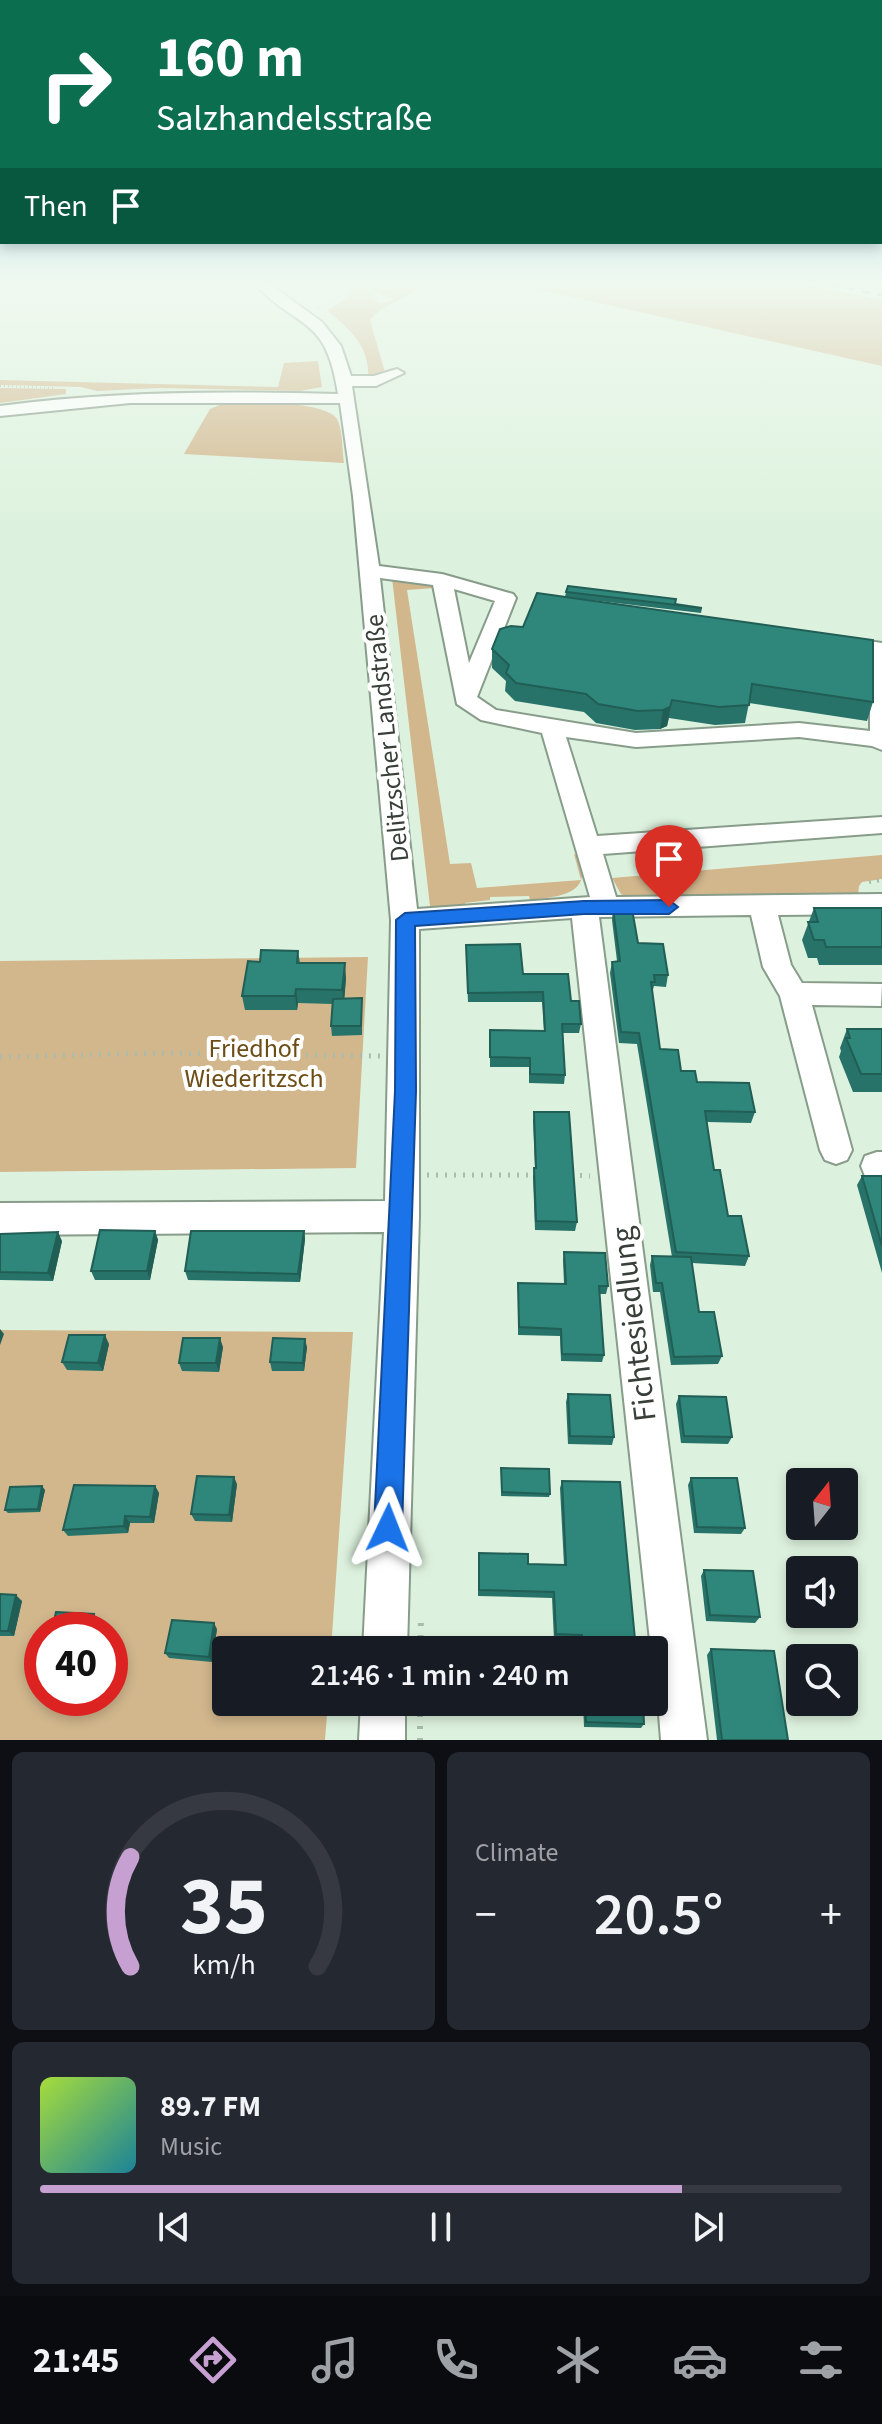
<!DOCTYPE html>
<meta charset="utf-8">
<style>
body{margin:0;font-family:"Source Sans 3",sans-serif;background:#242831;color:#f1f3f6;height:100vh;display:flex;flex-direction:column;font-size:30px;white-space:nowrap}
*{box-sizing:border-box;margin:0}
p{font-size:26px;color:#9ea1a6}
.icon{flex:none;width:44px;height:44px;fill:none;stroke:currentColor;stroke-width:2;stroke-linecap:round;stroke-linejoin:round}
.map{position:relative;height:1740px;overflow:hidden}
.sheet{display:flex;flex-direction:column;gap:12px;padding:12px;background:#0d0f14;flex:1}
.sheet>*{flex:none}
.hud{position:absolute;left:0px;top:0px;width:882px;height:244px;box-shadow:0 4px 12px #0003;background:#0b6e4f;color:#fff;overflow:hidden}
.needle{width:52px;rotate:17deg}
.buttons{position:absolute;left:786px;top:1468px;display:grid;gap:16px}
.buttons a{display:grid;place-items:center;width:72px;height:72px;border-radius:8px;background:#171b24;box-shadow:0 4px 12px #0003;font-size:40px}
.speed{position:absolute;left:24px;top:1612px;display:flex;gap:16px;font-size:40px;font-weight:700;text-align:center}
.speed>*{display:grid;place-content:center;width:104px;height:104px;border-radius:50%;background:#171b24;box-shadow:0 4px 12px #0003;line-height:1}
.speed .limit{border:12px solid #d22;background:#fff;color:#111}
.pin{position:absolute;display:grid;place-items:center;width:68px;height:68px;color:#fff;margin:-82px -34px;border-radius:50% 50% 50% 0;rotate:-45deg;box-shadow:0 0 8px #0007}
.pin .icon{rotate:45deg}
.me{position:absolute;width:88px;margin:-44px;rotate:2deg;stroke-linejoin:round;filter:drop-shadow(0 0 6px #0008)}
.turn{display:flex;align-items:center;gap:28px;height:168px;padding:0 24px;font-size:36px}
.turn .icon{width:104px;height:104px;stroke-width:2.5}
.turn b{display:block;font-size:56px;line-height:68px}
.then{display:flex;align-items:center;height:76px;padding:0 24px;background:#0003;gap:16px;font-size:30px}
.big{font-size:60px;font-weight:600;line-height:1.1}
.sheet .widget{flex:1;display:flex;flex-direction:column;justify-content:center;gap:12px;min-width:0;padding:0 28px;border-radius:12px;background:#242831}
.sheet .dial{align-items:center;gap:0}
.dial svg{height:208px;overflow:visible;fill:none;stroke:#363941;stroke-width:7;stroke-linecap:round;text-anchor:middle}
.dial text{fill:#f1f3f6;stroke:none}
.song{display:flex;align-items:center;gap:24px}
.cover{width:96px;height:96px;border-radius:12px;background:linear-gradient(135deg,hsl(80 70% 55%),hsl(190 70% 35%))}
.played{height:8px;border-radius:4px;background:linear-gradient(90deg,#c7a0d2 80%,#363941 80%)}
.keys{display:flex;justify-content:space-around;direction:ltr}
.heat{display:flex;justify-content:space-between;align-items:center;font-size:44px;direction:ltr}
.sheet .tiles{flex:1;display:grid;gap:12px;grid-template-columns:1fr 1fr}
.widget:last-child{grid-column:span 2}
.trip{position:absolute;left:212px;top:1636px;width:456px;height:80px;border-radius:8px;background:#171b24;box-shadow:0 4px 12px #0003;font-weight:600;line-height:80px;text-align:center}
.tabs{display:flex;height:128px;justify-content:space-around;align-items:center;background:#090b0e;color:#9ea1a6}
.tabs .icon{width:56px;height:56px}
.tabs .current{color:#c7a0d2}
.tabs b{font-size:36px;color:#f1f3f6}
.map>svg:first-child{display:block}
</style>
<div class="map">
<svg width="882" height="1740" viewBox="0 0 882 1740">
<rect width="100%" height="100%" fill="#ddf2de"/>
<path fill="#d2b78d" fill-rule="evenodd" d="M350,282h6l21,15 -4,1 7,5 14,-3 -6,-5 -8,1 -18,-14h64c-16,17 -41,20 -56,38l16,56 -13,3 -5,-4c2,-29 -21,-48 -41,-65l20,-12z
M505,282h285l92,18v66z
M318,361l4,26 -22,4 -142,-3 -61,3 -16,-4 -81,-2v-5l278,7 6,-24z
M0,388l66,1v5l-66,9z
M227,402c23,1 98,-2 110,17 6,11 5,31 7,44l-160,-9 26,-45z
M392,578l42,5 1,5 -28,2 43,274 21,-1 6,25 104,-8 -7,-26 5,1c14,40 -18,41 -49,45l-1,-4 -39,1v3l-25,3 1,5 -36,-2z
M882,855v24l-20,3 -3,4 -1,10 -225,5 -12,-7 -9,-16z
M368,957l-12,211 -356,4v-211z
M0,1330l353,2 -22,318h-105v52h102l-3,38h-325zM42,1630h68v68h-68z"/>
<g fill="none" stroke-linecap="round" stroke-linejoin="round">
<defs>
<path id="minor" d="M253,282h14l55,40 19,24 10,30h23l23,-7 7,4 -28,13h-24l27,180 63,8 71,20 3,4 -39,99 19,13 140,23 163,-10 71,8v-77l-38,-7 -3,-4 10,-6 43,6v107l-10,-4 -73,-9 -163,10 -70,-10 31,99 285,-19v16l-279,21 13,43 266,-3v20l-104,1 13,50 11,18 80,1 -1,22 -69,-1 40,145 -5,10 -11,4 -11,-4 -5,-10 -40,-154 -17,-29 -12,-52 -152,2 108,823h-46l-7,-90h-3l-79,-732 -153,11v287l-12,434h-44l21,-418 -384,3v-32l385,-2 6,-281 -38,-424 -13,-93h-210l-130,13v-10c113,-15 225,-15 338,-12 -12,-81 -41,-63 -85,-112zM380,578l53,7 24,119 24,16 61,13 48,164 -173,12zM454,589l41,12 -26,62z
M877,1152h5v28l-17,-4 -4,-10 4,-10z
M361,1702h44v38h-46z"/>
</defs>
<use href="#minor" stroke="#889c8a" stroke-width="4"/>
<path stroke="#abbcac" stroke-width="2" stroke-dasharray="1 3" stroke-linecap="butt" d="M359,282l19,14
M854,282l28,5
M318,308c17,-5 22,-9 25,-26
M0,386l54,2"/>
<path stroke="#abbcac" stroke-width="4" stroke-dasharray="2 6" stroke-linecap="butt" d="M869,882l13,-2"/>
<path stroke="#abbcac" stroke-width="5" stroke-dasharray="2 7" stroke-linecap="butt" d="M0,1057l160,-4 220,3
M427,1175h111
M571,1175l19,1"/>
<path stroke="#abbcac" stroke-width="6" stroke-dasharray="3 9" stroke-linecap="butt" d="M420,1650l1,-30
M420,1702v38"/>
<use href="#minor" fill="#fff" fill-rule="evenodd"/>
<path stroke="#6c796d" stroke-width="3" stroke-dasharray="8 8" stroke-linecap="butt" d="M815,282l67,13"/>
</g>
<path fill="#287369" d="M566,592l110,13 26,3 -1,5 -136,-16z
M500,629l373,73 -6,19 -118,-18 -4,20 -30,2 -46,-7 -2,8 -7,3 -25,1 -39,-7 -12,-11 -69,-11 -10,-10 1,-10 -14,-13v-19z
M814,908h68v57h-63l-2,-7h-9l-6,-18z
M613,909l25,34 30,32 -2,12 -12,-1 -2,7 8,56 21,22 16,11 58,30 -4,11 -44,-1 7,48 14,46 21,40 -4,10 -53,-3 7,49 23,44 -4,8 -47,1 -11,-73h-7l-3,-27 2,-9 20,1 -35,-213 -18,-1 -9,-70 2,-11 5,-1 -5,-41z
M298,951l2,12 46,15 -2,21 18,-1v37l-30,1 -1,-10 1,-22 -34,-1 -1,7h-52l-3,-14 18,-34z
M466,954l57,20 48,27 10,23 -2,9h-16l2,42 -1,9 -35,-1v-16h-39v-28l54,-8 -2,-29h-74z
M847,1029h35v63h-29l-14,-35 2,-6 -1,-3z
M534,1112l43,110 -2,9 -40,-1 -2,-53 1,-9h1l-2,-47z
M862,1176h20v97l-25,-88z
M155,1231l3,9 -8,40h-55l-4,-9z
M304,1231l1,8 -5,43 -112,-2 -3,-9z
M0,1234l62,7 -9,40 -53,-1z
M564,1252l44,34 -2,8h-7l5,61 -2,7 -41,-1 -1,-25 -42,-1v-52l46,1 -1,-24z
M109,1344l-6,27 -36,-1 -5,-8z
M223,1347l-4,25 -37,-1 -3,-8z
M307,1347l-3,24h-32l-2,-9z
M568,1394l46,43 -2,8 -44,-1 -2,-42z
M679,1396l53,41 -4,7 -47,-1 -5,-39z
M501,1468l49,26 -1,3 -48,-1z
M691,1478l54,50 -4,6 -47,-1 -6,-48z
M562,1481l74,169h-56v-10h-26l-2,-42 -74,-2v-37l50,5 36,1 -4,-77z
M237,1484l-5,38 -37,-1 -4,-7z
M155,1486l4,7 -5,30h-24l-2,10 -60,3 -5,-6z
M45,1490l-5,22 -32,1 -3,-3z
M704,1570l56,47 -5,6 -49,-2 -5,-45z
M0,1594l22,7 -8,35h-14z
M217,1629l-5,33 -43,-4 -4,-5z
M711,1649l77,91h-71l-10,-85z
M583,1702h60l1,22 -3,4 -57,-1z"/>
<path fill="#215e55" d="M672,700l-5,26 -7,3 3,-19z
M345,963l1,15 -2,26 -2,-14z
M296,989l2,14 -1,7 -2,-14z
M155,1231l3,9 -8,40 -3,-9z
M304,1231l1,8 -5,43 -2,-8z
M58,1232l4,9 -9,40 -5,-8z
M0,1329l4,5 -4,11z
M105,1335l4,9 -6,27 -5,-8z
M220,1338l3,9 -4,25 -3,-9z
M305,1339l2,8 -3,24 -1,-8z
M234,1477l3,7 -5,38 -3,-7z
M42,1486l3,4 -5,22 -2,-3z
M155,1486l4,7 -5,30 -4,-6z
M125,1516l5,7 -2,10 -4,-7z
M16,1595l6,6 -8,35 -6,-5z
M94,1614l4,6 -2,10h-6z
M214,1623l3,6 -5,33 -3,-5z"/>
<path fill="#2f867a" stroke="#215e55" stroke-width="2" d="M568,586l108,13 -1,5 27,4 -136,-16z
M537,593l336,47v62l-121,-18 -3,21 -30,2 -47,-7 -2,7 -7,3 -25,1 -40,-7 -12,-10 -70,-11 -10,-10 3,-8 -17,-16 8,-20 11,-3 12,1z
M814,908h68v39h-56l-2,-7h-10l-6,-18h10z
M613,909h19l6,34 25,1 5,31h-14l1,7h-4l9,67 18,1 3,21h14l2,11 52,1 6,29 -50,-1 9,59h6l8,46h13l8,40 -73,-4 -37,-219 -18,-1 -9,-70 8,-1z
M520,944l3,30h45l3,27h8l2,23h-19l3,51 -35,-1v-16l-40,-1v-27l55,1 -2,-39 -75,1 -2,-48z
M261,950l37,1 -1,12h48l-3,27 -46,-1 -1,7h-53l6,-35 12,1z
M362,998l-1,28h-30l2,-27z
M847,1029h35v45h-21l-15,-36h4z
M534,1112h35l8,110 -41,-1 -2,-53h2z
M862,1176h20v70z
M100,1230l55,1 -8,40h-56z
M191,1231h113l-6,43 -113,-3z
M58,1232l-10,41 -48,-1v-38z
M564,1252l41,1 3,33h-9l5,69 -42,-1 -1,-25 -42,-2 -1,-44 48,1z
M652,1256l39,1 8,55h15l8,44 -48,1 -12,-74h-6z
M69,1335h36l-7,28 -36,-1z
M183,1338h37l-4,25h-37z
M273,1338l32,1 -2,24 -33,-1z
M568,1394l42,1 4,42 -44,-1z
M679,1396l47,1 6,40 -48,-1z
M501,1468l48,1 1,25 -48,-2z
M197,1476l37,1 -5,38 -38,-1z
M691,1478h46l8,50 -48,-1z
M562,1481l58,1 16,168h-54v-15l-26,-1 -2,-42 -75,-2v-37l49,1v10l38,1z
M74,1485l81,1 -5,31 -25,-1 -1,10 -61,4z
M42,1486l-4,23 -33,1 5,-23z
M704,1570l49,1 7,46 -50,-2z
M0,1594l16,1 -8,36h-8z
M56,1612l38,2 -4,16h-38z
M172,1620l42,3 -5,34 -44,-4z
M711,1649l63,2 14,89h-66z
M585,1702h58l1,22 -58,-2z"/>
<linearGradient id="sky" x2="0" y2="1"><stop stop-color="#72bee9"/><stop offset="0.54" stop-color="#f0f9f0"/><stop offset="1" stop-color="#f0f9f0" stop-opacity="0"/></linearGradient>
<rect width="882" height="525" fill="url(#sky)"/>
<path fill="#1a73e8" stroke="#114b97" stroke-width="2" d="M669,900l9,7 -9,7h-85l-169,12 1,165 -14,437 -4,10 -10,4 -10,-4 -4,-10 21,-437 1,-171 9,-7 179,-12z"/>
<g text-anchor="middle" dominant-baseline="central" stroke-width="8" stroke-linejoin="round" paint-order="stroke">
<g font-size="26" fill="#373f38" stroke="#fff">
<text transform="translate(387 738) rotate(-96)">Delitzscher Landstraße</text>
</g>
<g font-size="26" fill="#6c4d15" stroke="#fff">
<text x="254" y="1048">Friedhof<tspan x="254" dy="30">Wiederitzsch</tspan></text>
</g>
<g font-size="32" fill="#373f38" stroke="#fff">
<text transform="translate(634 1324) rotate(-97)">Fichtesiedlung</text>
</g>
</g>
</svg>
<div class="buttons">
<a><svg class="needle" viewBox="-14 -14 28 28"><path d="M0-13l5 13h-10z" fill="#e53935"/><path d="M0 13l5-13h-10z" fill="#9ea1a6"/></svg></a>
<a><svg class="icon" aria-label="sound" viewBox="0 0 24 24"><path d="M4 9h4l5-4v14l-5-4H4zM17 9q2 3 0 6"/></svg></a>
<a><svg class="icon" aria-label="search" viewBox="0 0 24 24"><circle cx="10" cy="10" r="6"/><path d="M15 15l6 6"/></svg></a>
</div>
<div class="speed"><div class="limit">40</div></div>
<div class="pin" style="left:669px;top:907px;background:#d93025"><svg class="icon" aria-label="arrive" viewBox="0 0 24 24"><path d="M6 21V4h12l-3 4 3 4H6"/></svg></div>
<svg class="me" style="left:388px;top:1528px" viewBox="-20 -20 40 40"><path d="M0-17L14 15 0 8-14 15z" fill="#1a73e8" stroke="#fff" stroke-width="4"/></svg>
<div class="trip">21:46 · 1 min · 240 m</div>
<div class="hud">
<div class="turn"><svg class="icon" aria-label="right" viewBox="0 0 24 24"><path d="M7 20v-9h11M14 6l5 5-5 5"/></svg><div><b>160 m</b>Salzhandelsstraße</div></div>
<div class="then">Then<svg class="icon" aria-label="arrive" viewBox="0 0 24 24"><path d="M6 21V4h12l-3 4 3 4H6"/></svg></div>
</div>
</div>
<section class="sheet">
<div class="tiles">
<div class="widget dial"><svg viewBox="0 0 100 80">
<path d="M14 69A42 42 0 1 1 86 69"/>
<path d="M14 69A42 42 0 0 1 14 27" stroke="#c7a0d2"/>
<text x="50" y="56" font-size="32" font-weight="700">35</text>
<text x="50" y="72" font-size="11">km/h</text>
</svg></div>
<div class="widget"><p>Climate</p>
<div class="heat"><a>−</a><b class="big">20.5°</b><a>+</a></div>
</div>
<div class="widget">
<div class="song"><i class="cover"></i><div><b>89.7 FM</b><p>Music</p></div></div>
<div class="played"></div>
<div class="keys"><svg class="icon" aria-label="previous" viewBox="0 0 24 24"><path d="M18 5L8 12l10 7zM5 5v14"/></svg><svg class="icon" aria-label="pause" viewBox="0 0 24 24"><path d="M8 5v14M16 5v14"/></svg><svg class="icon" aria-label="next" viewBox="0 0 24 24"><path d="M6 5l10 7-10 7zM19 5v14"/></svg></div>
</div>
</div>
</section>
<nav class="tabs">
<b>21:45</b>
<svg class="icon current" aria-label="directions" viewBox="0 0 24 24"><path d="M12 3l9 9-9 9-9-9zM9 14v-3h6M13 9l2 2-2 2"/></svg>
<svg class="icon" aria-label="music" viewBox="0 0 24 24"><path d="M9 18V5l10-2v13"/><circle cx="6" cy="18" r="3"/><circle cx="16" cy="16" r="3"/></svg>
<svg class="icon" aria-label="phone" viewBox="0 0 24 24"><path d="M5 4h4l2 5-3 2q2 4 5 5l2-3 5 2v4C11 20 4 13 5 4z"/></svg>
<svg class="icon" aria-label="climate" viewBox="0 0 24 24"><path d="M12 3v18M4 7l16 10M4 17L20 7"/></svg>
<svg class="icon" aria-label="car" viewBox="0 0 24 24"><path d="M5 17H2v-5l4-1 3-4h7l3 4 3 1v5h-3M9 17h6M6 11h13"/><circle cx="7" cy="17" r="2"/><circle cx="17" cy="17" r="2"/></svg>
<svg class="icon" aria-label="filters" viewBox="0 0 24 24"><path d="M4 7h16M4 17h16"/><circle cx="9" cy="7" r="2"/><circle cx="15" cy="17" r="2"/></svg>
</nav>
